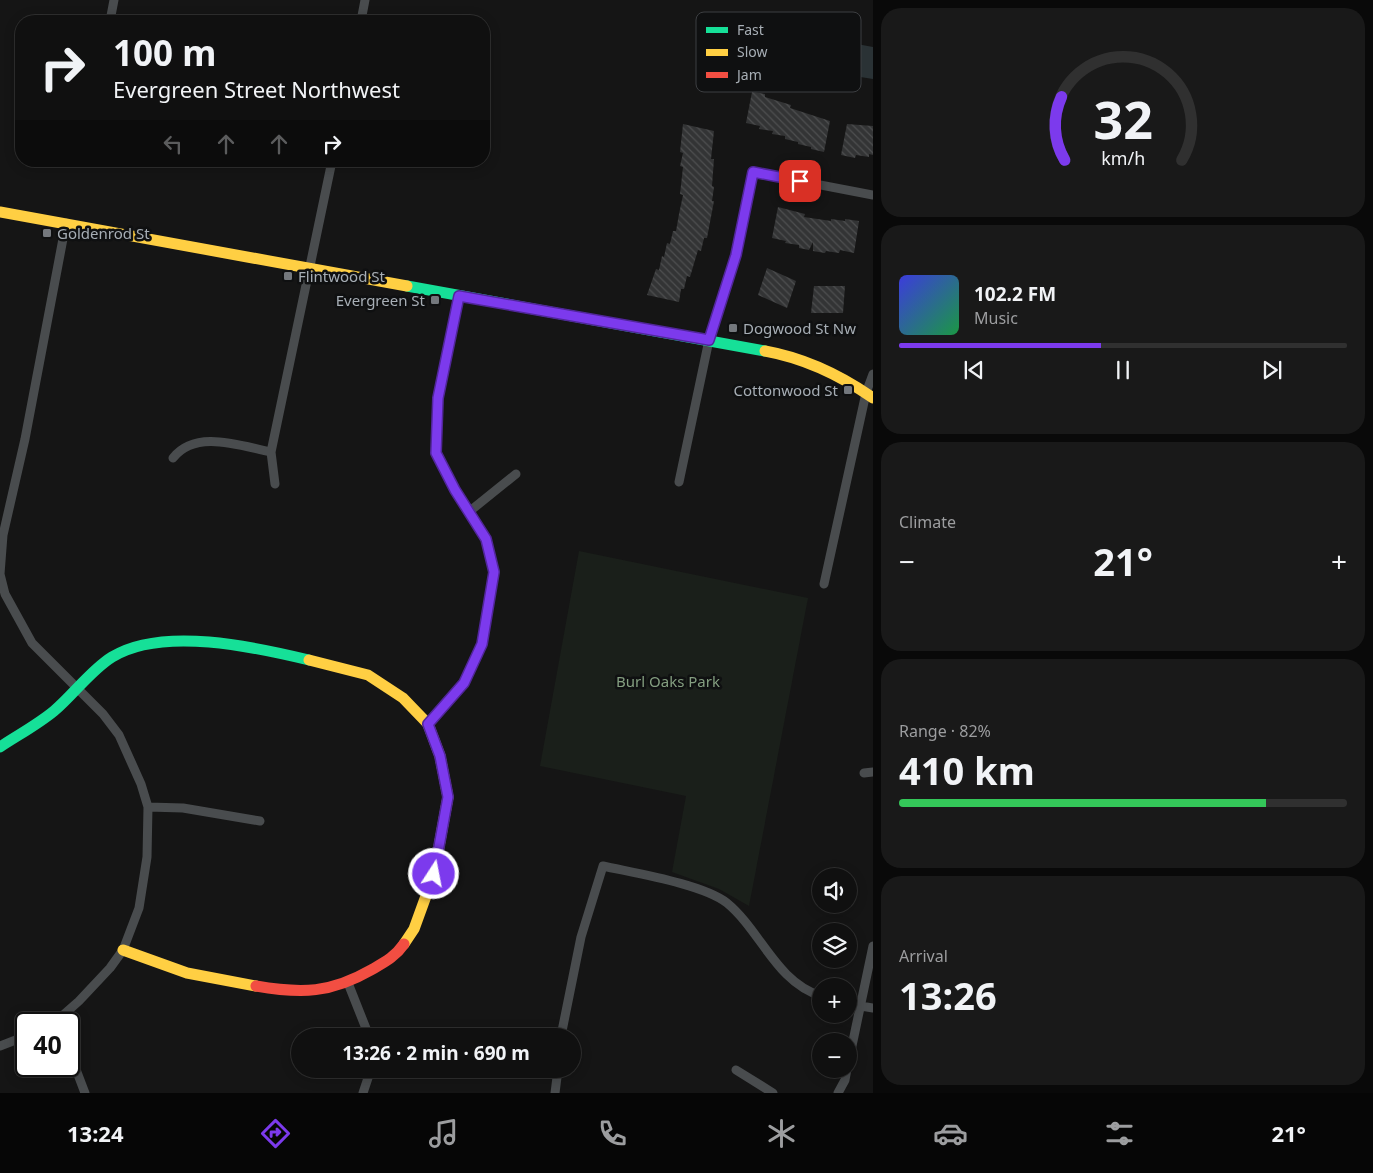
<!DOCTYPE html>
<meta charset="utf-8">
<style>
body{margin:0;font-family:"Noto Sans",sans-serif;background:#191919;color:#f1f3f6;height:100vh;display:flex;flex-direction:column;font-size:19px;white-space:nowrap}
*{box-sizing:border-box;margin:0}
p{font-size:16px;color:#9c9d9f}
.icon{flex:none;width:28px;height:28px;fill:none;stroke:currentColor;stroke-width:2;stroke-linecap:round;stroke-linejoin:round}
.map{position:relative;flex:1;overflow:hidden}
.side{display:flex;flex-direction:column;gap:8px;padding:8px;background:#090909;width:500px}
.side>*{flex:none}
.hud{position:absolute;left:15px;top:15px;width:475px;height:152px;border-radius:20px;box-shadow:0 2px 12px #0003,0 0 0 1px #303030;background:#101010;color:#f1f3f6;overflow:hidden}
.tools{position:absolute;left:812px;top:868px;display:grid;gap:10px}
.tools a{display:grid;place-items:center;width:45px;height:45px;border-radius:50%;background:#101010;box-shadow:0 2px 12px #0003,0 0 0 1px #303030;font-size:25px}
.speed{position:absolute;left:15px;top:1012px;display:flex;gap:10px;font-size:25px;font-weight:700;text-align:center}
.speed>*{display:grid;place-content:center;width:65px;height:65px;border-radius:50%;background:#101010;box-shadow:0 2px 12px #0003,0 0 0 1px #303030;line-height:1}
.speed .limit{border:2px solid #111;border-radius:8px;background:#fff;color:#111}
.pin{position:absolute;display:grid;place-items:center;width:42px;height:42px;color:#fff;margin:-21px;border-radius:10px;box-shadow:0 2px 8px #0006}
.me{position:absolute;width:55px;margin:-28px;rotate:11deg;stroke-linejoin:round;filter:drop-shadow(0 0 4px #0008)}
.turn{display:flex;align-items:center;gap:18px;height:105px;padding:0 15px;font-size:22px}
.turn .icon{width:65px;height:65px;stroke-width:2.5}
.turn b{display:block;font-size:35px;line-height:42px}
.lanes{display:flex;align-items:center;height:48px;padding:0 15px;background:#0003;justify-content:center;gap:25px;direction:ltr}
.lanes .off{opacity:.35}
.big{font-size:38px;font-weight:700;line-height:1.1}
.side .card{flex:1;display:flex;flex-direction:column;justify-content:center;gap:8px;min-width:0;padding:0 18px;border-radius:20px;background:#191919}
.side .dial{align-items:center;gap:0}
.dial svg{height:130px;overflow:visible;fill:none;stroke:#303030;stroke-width:7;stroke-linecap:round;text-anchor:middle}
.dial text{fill:#f1f3f6;stroke:none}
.song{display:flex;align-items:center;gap:15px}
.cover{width:60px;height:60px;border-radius:8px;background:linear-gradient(135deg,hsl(240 70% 55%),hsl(140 70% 35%))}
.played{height:5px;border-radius:2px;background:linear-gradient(90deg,#7c3aed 45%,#303030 45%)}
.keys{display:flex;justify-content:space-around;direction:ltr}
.heat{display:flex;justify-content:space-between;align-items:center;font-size:28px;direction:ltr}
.charge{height:8px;border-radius:4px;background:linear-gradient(90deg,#34c759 82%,#303030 0)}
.trip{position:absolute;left:291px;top:1028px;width:290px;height:50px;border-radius:25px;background:#101010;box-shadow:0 2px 12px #0003,0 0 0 1px #303030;font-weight:700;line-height:50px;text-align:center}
.tab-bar{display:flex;height:80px;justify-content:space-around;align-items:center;background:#060606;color:#9c9d9f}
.tab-bar .icon{width:35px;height:35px}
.tab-bar .selected{color:#7c3aed}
.tab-bar b{font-size:22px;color:#f1f3f6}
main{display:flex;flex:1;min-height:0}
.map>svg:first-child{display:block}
</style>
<main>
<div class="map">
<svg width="873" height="1093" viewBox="0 0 873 1093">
<defs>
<pattern id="building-back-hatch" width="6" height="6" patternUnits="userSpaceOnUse" patternTransform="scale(1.25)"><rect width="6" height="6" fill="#333435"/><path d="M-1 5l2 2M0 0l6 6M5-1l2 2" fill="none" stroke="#4e4f50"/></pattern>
</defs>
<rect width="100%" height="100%" fill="#151515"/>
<path fill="#1a1f1a" d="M579,551l229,47 -59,308 -30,-17 -47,-17 14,-76 -146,-30z"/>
<path fill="#2a3235" d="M717,18l156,29v32l-132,-21 -34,-13 -3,-19z"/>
<path fill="url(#building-back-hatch)" d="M752,92l13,2v3l26,8 -1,3 40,13 -6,31 -13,-3v-2l-13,-3v-2l-13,-3v-3l-13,-2 1,-3 -14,-2 1,-3 -14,-3z
M683,124l31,7 -3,28h3l-2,27 2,1 -2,14h2l-7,37h-3l-3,13 -3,-1 -8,27 -3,-1 -3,13h-3l-2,13 -32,-7 9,-26 3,1 3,-14 2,1 3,-14 3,1 3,-13h3l3,-17 4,-19 -3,-1 3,-27 -3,-1 3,-13 -3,-1z
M847,124l26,2v29l-4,-1v3l-13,-2 -1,3 -14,-3z
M778,207l27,7 -1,3 27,4v-2l14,2v-2l14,2 -5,32 -14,-3 -1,3 -13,-2 -1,2 -12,-2v-9l-4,8 -10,-2v-3l-14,-2 1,-2 -14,-3z
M767,268l29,13 -9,27 -29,-13z
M814,286h31l-2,27h-32z"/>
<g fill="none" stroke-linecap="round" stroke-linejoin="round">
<path stroke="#494c4e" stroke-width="9" d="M110,21l4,-21
M361,21l4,-21
M173,458c23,-29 67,-12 98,-6
M679,482l30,-142 27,-85 17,-83 120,23
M275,484l-4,-32 61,-291
M470,511l46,-37
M824,584l42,-191 7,-19
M428,724l36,-41 18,-39 12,-72 -8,-33 -31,-49 -19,-37 2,-54 21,-103
M864,773l9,-1
M148,807l35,1 77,13
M348,983l21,53
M849,1004l24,4
M53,1024l26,-23 31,-33 13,-18 16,-42 8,-51 1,-50 -7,-23 -22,-49 -16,-21 -71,-71 -27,-49 -5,-20 3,-39 22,-96 41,-216
M561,1036l20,-99 22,-71c31,7 100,18 124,37 34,28 49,79 94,93
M0,1046l26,-10
M69,1051l16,42
M849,1060l24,-114
M736,1070l37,23
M363,1093l8,-24
M555,1093l3,-24
M838,1093l7,-13 2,-11"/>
<path stroke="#16e098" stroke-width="11" d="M407,286l358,65
M0,747c18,-12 37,-22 54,-36 19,-16 37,-41 58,-54 50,-31 143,-10 197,3"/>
<path stroke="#ffcf43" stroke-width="11" d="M0,212l407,74
M765,351c39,7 75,24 108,47
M309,660l59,15 35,23 25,26 12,32 8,41 -14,77 -20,55 -10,15
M123,950l64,23 69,13"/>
<path stroke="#f24e42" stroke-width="11" d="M256,986c46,8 75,7 115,-16 14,-8 24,-13 33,-26"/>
</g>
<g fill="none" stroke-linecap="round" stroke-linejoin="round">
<defs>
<path id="route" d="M434,874l14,-77 -8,-41 -12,-32 36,-41 18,-39 12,-72 -8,-33 -31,-49 -19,-37 2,-55 21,-102 250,44 27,-85 17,-83 47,9"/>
</defs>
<use href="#route" stroke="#51269a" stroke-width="12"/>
<use href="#route" stroke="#7c3aed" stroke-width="9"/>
</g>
<g fill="#74787d" stroke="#0f1011" stroke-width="2">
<rect x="42" y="228" width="10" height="10" rx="2.5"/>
<rect x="283" y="271" width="10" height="10" rx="2.5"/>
<rect x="430" y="295" width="10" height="10" rx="2.5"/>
<rect x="728" y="323" width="10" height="10" rx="2.5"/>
<rect x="843" y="385" width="10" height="10" rx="2.5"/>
</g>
<g text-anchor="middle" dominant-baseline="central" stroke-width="5" stroke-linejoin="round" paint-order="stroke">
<g font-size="15" fill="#a7aeb5" stroke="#0f1011" text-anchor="start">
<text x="57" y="233">Goldenrod St</text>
<text x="298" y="276">Flintwood St</text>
<text x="425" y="300" text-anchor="end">Evergreen St</text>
<text x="743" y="328">Dogwood St Nw</text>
<text x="838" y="390" text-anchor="end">Cottonwood St</text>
</g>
<g font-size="15" fill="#849e80" stroke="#0f1011">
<text x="668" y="681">Burl Oaks Park</text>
</g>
</g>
<rect x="696" y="12" width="165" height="80" rx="8" fill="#0f1011" stroke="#3d3f42" stroke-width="1"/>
<rect x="706" y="27" width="22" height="6" fill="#16e098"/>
<rect x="706" y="49" width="22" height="7" fill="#ffcf43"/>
<rect x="706" y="72" width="22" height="6" fill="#f24e42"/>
<g font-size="14" fill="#a7aeb5">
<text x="737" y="35">Fast</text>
<text x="737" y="57">Slow</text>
<text x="737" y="80">Jam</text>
</g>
</svg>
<div class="tools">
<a><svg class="icon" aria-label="sound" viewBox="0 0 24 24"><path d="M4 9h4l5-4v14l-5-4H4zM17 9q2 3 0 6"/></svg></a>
<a><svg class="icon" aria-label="layers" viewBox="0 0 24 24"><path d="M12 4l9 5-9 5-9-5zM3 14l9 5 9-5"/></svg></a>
<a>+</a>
<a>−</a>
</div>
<div class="speed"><div class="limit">40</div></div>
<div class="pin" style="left:800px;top:181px;background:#d93025"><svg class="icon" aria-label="arrive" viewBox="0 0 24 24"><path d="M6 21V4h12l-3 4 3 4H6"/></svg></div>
<svg class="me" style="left:434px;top:874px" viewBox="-20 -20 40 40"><circle r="17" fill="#7c3aed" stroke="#fff" stroke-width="3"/><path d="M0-11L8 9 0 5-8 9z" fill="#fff"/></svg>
<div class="trip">13:26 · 2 min · 690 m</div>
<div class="hud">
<div class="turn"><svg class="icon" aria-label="right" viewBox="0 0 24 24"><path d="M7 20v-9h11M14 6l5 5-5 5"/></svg><div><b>100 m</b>Evergreen Street Northwest</div></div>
<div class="lanes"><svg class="icon off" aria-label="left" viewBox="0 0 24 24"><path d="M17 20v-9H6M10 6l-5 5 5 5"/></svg><svg class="icon off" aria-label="ahead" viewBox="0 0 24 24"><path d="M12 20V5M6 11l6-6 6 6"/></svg><svg class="icon off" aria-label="ahead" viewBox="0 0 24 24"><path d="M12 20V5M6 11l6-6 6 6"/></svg><svg class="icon" aria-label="right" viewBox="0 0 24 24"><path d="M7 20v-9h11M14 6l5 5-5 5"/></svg></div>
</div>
</div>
<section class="side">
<div class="card dial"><svg viewBox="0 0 100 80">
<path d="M14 69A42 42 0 1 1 86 69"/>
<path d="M14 69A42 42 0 0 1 12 30" stroke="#7c3aed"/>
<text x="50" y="56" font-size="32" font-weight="700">32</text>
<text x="50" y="72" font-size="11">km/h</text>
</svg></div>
<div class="card">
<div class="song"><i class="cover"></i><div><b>102.2 FM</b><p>Music</p></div></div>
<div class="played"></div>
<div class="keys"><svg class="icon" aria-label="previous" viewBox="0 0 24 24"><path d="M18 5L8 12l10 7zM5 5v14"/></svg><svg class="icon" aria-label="pause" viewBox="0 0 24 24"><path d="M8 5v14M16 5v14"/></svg><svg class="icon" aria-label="next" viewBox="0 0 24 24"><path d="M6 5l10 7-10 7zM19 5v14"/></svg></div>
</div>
<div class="card"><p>Climate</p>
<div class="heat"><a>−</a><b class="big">21°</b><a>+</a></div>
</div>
<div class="card"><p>Range · 82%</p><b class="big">410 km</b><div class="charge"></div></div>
<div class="card"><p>Arrival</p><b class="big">13:26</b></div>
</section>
</main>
<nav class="tab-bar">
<b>13:24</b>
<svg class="icon selected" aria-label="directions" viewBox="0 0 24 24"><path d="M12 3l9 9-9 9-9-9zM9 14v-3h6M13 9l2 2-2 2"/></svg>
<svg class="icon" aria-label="music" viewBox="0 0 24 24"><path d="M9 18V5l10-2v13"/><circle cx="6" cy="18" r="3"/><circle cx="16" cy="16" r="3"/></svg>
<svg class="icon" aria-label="phone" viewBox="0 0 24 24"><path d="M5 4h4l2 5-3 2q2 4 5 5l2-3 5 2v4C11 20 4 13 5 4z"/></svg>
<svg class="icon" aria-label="climate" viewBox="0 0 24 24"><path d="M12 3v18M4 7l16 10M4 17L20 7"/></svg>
<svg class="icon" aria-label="car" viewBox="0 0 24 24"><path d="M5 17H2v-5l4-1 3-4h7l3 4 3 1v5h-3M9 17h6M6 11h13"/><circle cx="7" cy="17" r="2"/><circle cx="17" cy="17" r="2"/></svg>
<svg class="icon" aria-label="filters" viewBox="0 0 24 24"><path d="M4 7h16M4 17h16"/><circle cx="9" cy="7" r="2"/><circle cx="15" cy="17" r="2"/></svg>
<b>21°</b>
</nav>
